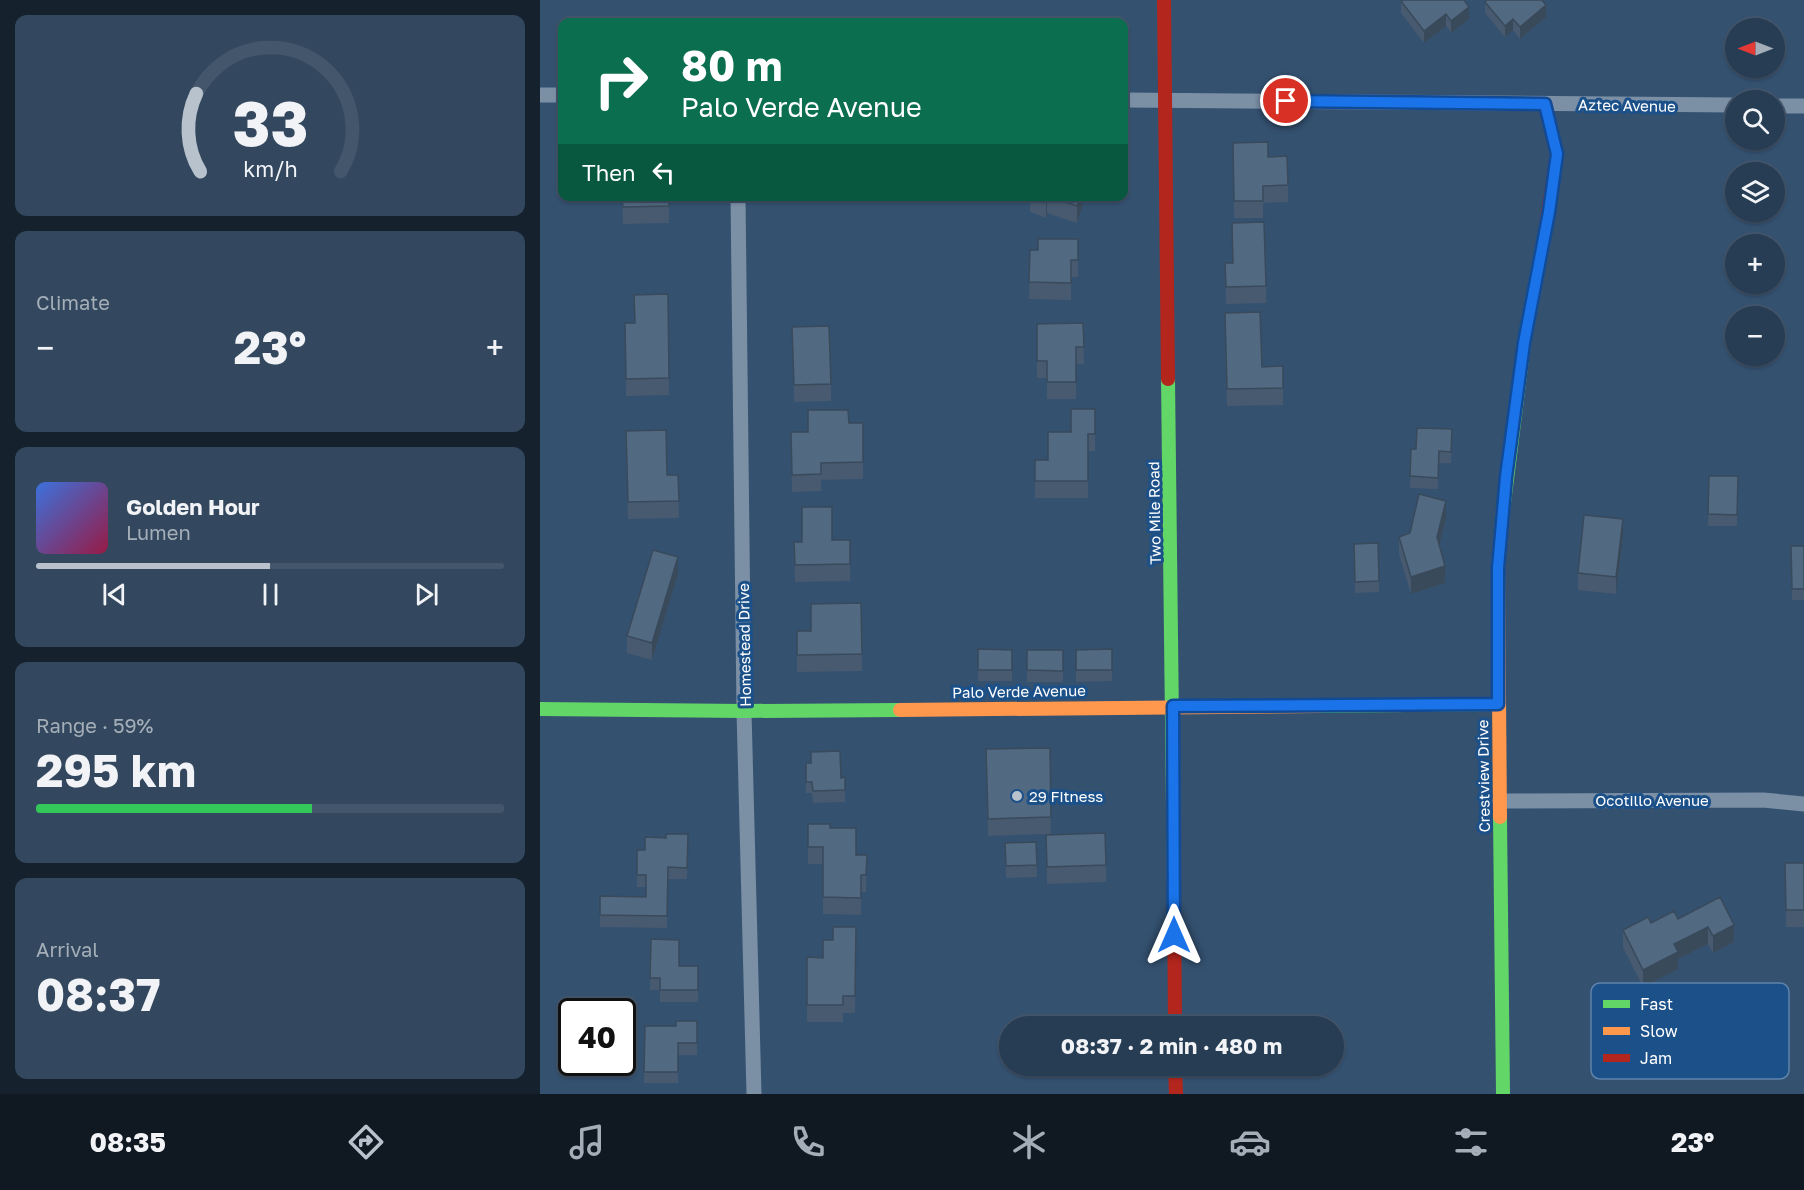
<!DOCTYPE html>
<meta charset="utf-8">
<style>
body{margin:0;font-family:"Golos Text",sans-serif;background:#33485e;color:#f1f3f6;height:100vh;display:flex;flex-direction:column;font-size:22px;white-space:nowrap}
*{box-sizing:border-box;margin:0}
p{font-size:20px;color:#a4aeb8}
.icon{flex:none;width:33px;height:33px;fill:none;stroke:currentColor;stroke-width:2;stroke-linecap:round;stroke-linejoin:round}
.map{position:relative;flex:1;overflow:hidden}
.details{display:flex;flex-direction:column;gap:15px;padding:15px;background:#15222e;width:540px}
.details>*{flex:none}
.banner{position:absolute;left:18px;top:18px;width:570px;height:183px;border-radius:12px;box-shadow:0 2px 4px #0004,0 0 0 2px #43566b;background:#0b6e4f;color:#fff;overflow:hidden}
.needle{width:39px;rotate:270deg}
.buttons{position:absolute;left:1185px;top:18px;display:grid;gap:12px}
.buttons a{display:grid;place-items:center;width:60px;height:60px;border-radius:50%;background:#273d54;box-shadow:0 2px 4px #0004,0 0 0 2px #43566b;font-size:30px}
.speed{position:absolute;left:18px;top:998px;display:flex;gap:12px;font-size:30px;font-weight:700;text-align:center}
.speed>*{display:grid;place-content:center;width:78px;height:78px;border-radius:50%;background:#273d54;box-shadow:0 2px 4px #0004,0 0 0 2px #43566b;line-height:1}
.speed .limit{border:3px solid #111;border-radius:9px;background:#fff;color:#111}
.pin{position:absolute;display:grid;place-items:center;width:51px;height:51px;color:#fff;margin:-26px;border:3px solid #fff;border-radius:50%;box-shadow:0 2px 6px #0007}
.me{position:absolute;width:66px;margin:-33px;rotate:0deg;stroke-linejoin:round;filter:drop-shadow(0 0 4px #0008)}
.turn{display:flex;align-items:center;gap:21px;height:126px;padding:0 24px;font-size:27px}
.turn .icon{width:78px;height:78px;stroke-width:2.5}
.turn b{display:block;font-size:42px;line-height:51px}
.then{display:flex;align-items:center;height:57px;padding:0 24px;background:#0003;gap:12px;font-size:22px}
.big{font-size:45px;font-weight:700;line-height:1.1}
.details .tile{flex:1;display:flex;flex-direction:column;justify-content:center;gap:9px;min-width:0;padding:0 21px;border-radius:12px;background:#33485e}
.details .dial{align-items:center;gap:0}
.dial svg{height:156px;overflow:visible;fill:none;stroke:#43566b;stroke-width:7;stroke-linecap:round;text-anchor:middle}
.dial text{fill:#f1f3f6;stroke:none}
.song{display:flex;align-items:center;gap:18px}
.cover{width:72px;height:72px;border-radius:9px;background:linear-gradient(135deg,hsl(220 70% 55%),hsl(340 70% 35%))}
.played{height:6px;border-radius:3px;background:linear-gradient(90deg,#b8c2cd 50%,#43566b 50%)}
.keys{display:flex;justify-content:space-around;direction:ltr}
.heat{display:flex;justify-content:space-between;align-items:center;font-size:33px;direction:ltr}
.charge{height:9px;border-radius:4px;background:linear-gradient(90deg,#34c759 59%,#43566b 0)}
.trip{position:absolute;left:459px;top:1016px;width:345px;height:60px;border-radius:30px;background:#273d54;box-shadow:0 2px 4px #0004,0 0 0 2px #43566b;font-weight:700;line-height:60px;text-align:center}
.menu{display:flex;height:96px;justify-content:space-around;align-items:center;background:#101822;color:#a4aeb8}
.menu .icon{width:42px;height:42px}
.menu .selected{color:#b8c2cd}
.menu b{font-size:27px;color:#f1f3f6}
main{display:flex;flex:1;min-height:0}
.map>svg:first-child{display:block}
</style>
<main>
<section class="details">
<div class="tile dial"><svg viewBox="0 0 100 80">
<path d="M14 69A42 42 0 1 1 86 69"/>
<path d="M14 69A42 42 0 0 1 12 29" stroke="#b8c2cd"/>
<text x="50" y="56" font-size="32" font-weight="700">33</text>
<text x="50" y="72" font-size="11">km/h</text>
</svg></div>
<div class="tile"><p>Climate</p>
<div class="heat"><a>−</a><b class="big">23°</b><a>+</a></div>
</div>
<div class="tile">
<div class="song"><i class="cover"></i><div><b>Golden Hour</b><p>Lumen</p></div></div>
<div class="played"></div>
<div class="keys"><svg class="icon" aria-label="previous" viewBox="0 0 24 24"><path d="M18 5L8 12l10 7zM5 5v14"/></svg><svg class="icon" aria-label="pause" viewBox="0 0 24 24"><path d="M8 5v14M16 5v14"/></svg><svg class="icon" aria-label="next" viewBox="0 0 24 24"><path d="M6 5l10 7-10 7zM19 5v14"/></svg></div>
</div>
<div class="tile"><p>Range · 59%</p><b class="big">295 km</b><div class="charge"></div></div>
<div class="tile"><p>Arrival</p><b class="big">08:37</b></div>
</section>
<div class="map">
<svg width="1264" height="1094" viewBox="0 0 1264 1094">
<rect width="100%" height="100%" fill="#345170"/>
<g fill="none" stroke-linecap="round" stroke-linejoin="round">
<path stroke="#7b8fa5" stroke-width="15" d="M0,95h22
M584,100l612,5
M1234,106h30
M198,196l6,515 10,383
M960,801l263,-1 41,4"/>
<path stroke="#63d668" stroke-width="14" d="M628,379l6,514
M963,511l21,-168 21,-110
M778,706l180,-2
M0,709l204,2 156,-1
M960,817l3,277"/>
<path stroke="#ff974d" stroke-width="14" d="M360,710l418,-4
M960,817l-2,-249 5,-57"/>
<path stroke="#b3261e" stroke-width="14" d="M624,0l4,379
M1005,104l12,50 -12,79
M634,893l1,133
M635,1065l1,29"/>
</g>
<path fill="#475a70" d="M860,0h65l4,19 -18,14 -5,-7 -22,17 -23,-30v-12z
M945,0h57l4,17 -26,22 -7,-9 -8,7 -20,-24z
M728,157l20,28v17l-25,1v15h-29l-1,-58z
M82,196h47v27l-46,1z
M252,196h40v3h-40z
M490,196h56l-9,27 -30,-10 -1,5 -16,-6z
M538,239v38h-7v23l-42,-1 1,-49h8z
M685,263l41,23v17l-40,1z
M128,294l1,101 -43,1 -1,-73h10z
M543,323l1,41h-8v35h-29v-21h-10v-54z
M252,327l39,57v17l-37,1z
M685,330l37,37 21,-1v39l-56,1z
M555,409v42h-7v47h-53v-38h13l23,-28z
M309,423h14v56l-42,1v11l-29,1 -1,-60h17z
M912,441l-1,22h-12l-1,26 -28,-1 1,-39h5z
M86,448l41,27h11l1,43 -51,1z
M1169,476h29l-1,50h-29z
M906,518l-7,27 6,38 -34,11 -12,-40v-17l11,-4z
M1083,536l-7,58 -38,-4v-17z
M292,540h18v41l-55,1 -1,-40z
M1251,546h13v54h-12z
M814,555l25,26v11l-24,1z
M138,574l-26,86 -25,-7v-17z
M321,603l1,68 -65,1v-41h14z
M438,649l34,1v31h-34z
M572,649v32l-36,1v-32z
M487,650h36v32h-36z
M510,748l1,86 -63,2 -2,-87z
M266,763l35,15 4,-1v25l-32,1 -1,-10h-6z
M268,824l22,4 26,27h11l-1,37h-5v23l-38,-1v-50h-15z
M148,834l-1,45h-19l-1,49 -67,-1v-31l46,1v-10h-9v-37h8l21,-12z
M506,835l60,30v17l-59,2z
M496,842l1,35 -31,1 -1,-35z
M1245,863h19v64h-18z
M1180,897l14,45 -21,11 -5,-9 -30,15v10l-35,18 -20,-40v-17l28,-7 27,-4z
M316,927l-1,86h-12v9h-36v-65l16,1 10,-18z
M111,939l28,27h19v36h-38v-12h-10z
M157,1021v34h-19v28h-34l1,-57h31z"/>
<path fill="#394a5b" d="M1006,5v12l-26,22v-12z
M929,7v12l-18,14v-12z
M906,14v12l-22,17v-12z
M973,19v11l-8,7v-11z
M507,196v17l-1,5v-17z
M541,196h5l-9,27v-17z
M906,501v17l-9,36v-17z
M1083,519v17l-7,58v-17z
M138,557v17l-26,86v-17z
M905,566v17l-34,11v-17z
M1194,925v17l-21,11v-17z
M1168,927v17l-30,15v10l-35,18v-17l31,-26z"/>
<path fill="#526982" stroke="#394a5b" stroke-width="1.5" d="M863,0h61l5,7 -18,14 -5,-7 -22,17 -23,-30z
M947,0h55l4,5 -26,22 -7,-8 -8,7 -20,-24z
M728,142v15l19,-1 1,29 -25,1v15h-29l-1,-58z
M82,196h47v10l-46,1z
M493,196h14l-1,5z
M510,196h31l-4,10z
M724,222l2,64 -40,1 -1,-24h8l-1,-40z
M498,239h40v21h-7v23l-42,-1 1,-32h8z
M128,294l1,84 -43,1 -1,-56h10l-1,-28z
M720,312l2,55 21,-1v22l-56,1 -2,-76z
M543,323l1,24h-8v35h-29v-21h-10v-37z
M289,326l2,58 -37,1 -2,-58z
M531,409h24v25h-7v47h-53v-21h13v-28h23z
M268,410h40l1,13h14v39l-42,1v11l-29,1 -1,-43h17z
M877,428l35,1 -1,23 -12,-1 -1,27 -28,-2 1,-27h5z
M126,430l1,45h11l1,26 -51,1 -2,-71z
M1169,476h29l-1,39 -29,-1z
M879,494l27,7 -9,36 8,29 -34,11 -12,-40 11,-4z
M262,507h30v33h18v24l-55,1 -1,-23h8z
M1044,515l39,4 -7,58 -38,-4z
M838,543l1,38 -24,1 -1,-38z
M1251,546h13v43h-12z
M113,550l25,7 -26,86 -25,-7z
M321,603l1,51 -65,1v-24h14v-27z
M438,649l34,1v20h-34z
M572,649v21h-36v-20z
M487,650h36v21l-36,-1z
M510,748l1,69 -63,2 -2,-70z
M300,751l1,27 4,-1v13l-32,1 -1,-9h-6v-19h5v-11z
M268,824h22v4h26v27h11l-1,20h-5v23l-38,-1v-50h-15z
M565,833l1,32 -59,2 -1,-32z
M126,834h22l-1,34 -19,-1 -1,49 -67,-1v-19l46,1v-22h-9v-25h8v-13l21,1z
M496,842l1,23 -31,1 -1,-23z
M1245,863h19v47h-18z
M1180,897l14,28 -21,11 -5,-9 -34,17 4,8 -35,18 -20,-40 25,-13 3,6 23,-12 4,8z
M293,927h23l-1,69h-12v9h-36v-48l16,1v-18h10z
M111,939l28,1v26h19v24h-38v-12h-10z
M136,1021h21v22h-19v29h-34l1,-46h31z"/>
<g fill="none" stroke-linecap="round" stroke-linejoin="round">
<defs>
<path id="route" d="M634,935l-1,-229 325,-2v-136l8,-91 18,-134 25,-131 8,-58 -12,-50 -259,-3"/>
</defs>
<use href="#route" stroke="#114b97" stroke-width="15"/>
<use href="#route" stroke="#1a73e8" stroke-width="10"/>
</g>
<circle fill="#b8c2cd" stroke="#1b5089" stroke-width="2" cx="477" cy="796" r="6"/>
<g text-anchor="middle" dominant-baseline="central" stroke-width="6" stroke-linejoin="round" paint-order="stroke">
<g font-size="15" fill="#fff" stroke="#1b5089">
<text transform="translate(1087 105) rotate(1)">Aztec Avenue</text>
<text transform="translate(614 513) rotate(-91)">Two Mile Road</text>
<text transform="translate(204 645) rotate(-91)">Homestead Drive</text>
<text transform="translate(479 691) rotate(-1)">Palo Verde Avenue</text>
<text transform="translate(943 776) rotate(-91)">Crestview Drive</text>
<text x="1112" y="800">Ocotillo Avenue</text>
</g>
<g font-size="15" fill="#fff" stroke="#1b5089" text-anchor="start">
<text x="489" y="796">29 Fitness</text>
</g>
</g>
<rect x="1051" y="983" width="198" height="96" rx="9" fill="#1b5089" stroke="#5f84ac" stroke-width="1.5"/>
<rect x="1063" y="1000" width="27" height="8" fill="#63d668"/>
<rect x="1063" y="1027" width="27" height="8" fill="#ff974d"/>
<rect x="1063" y="1054" width="27" height="8" fill="#b3261e"/>
<g font-size="16" fill="#fff">
<text x="1100" y="1010">Fast</text>
<text x="1100" y="1037">Slow</text>
<text x="1100" y="1064">Jam</text>
</g>
</svg>
<div class="buttons">
<a><svg class="needle" viewBox="-14 -14 28 28"><path d="M0-13l5 13h-10z" fill="#e53935"/><path d="M0 13l5-13h-10z" fill="#a4aeb8"/></svg></a>
<a><svg class="icon" aria-label="search" viewBox="0 0 24 24"><circle cx="10" cy="10" r="6"/><path d="M15 15l6 6"/></svg></a>
<a><svg class="icon" aria-label="layers" viewBox="0 0 24 24"><path d="M12 4l9 5-9 5-9-5zM3 14l9 5 9-5"/></svg></a>
<a>+</a>
<a>−</a>
</div>
<div class="speed"><div class="limit">40</div></div>
<div class="pin" style="left:746px;top:101px;background:#d93025"><svg class="icon" aria-label="arrive" viewBox="0 0 24 24"><path d="M6 21V4h12l-3 4 3 4H6"/></svg></div>
<svg class="me" style="left:634px;top:935px" viewBox="-20 -20 40 40"><path d="M0-17L14 15 0 8-14 15z" fill="#1a73e8" stroke="#fff" stroke-width="4"/></svg>
<div class="trip">08:37 · 2 min · 480 m</div>
<div class="banner">
<div class="turn"><svg class="icon" aria-label="right" viewBox="0 0 24 24"><path d="M7 20v-9h11M14 6l5 5-5 5"/></svg><div><b>80 m</b>Palo Verde Avenue</div></div>
<div class="then">Then<svg class="icon" aria-label="left" viewBox="0 0 24 24"><path d="M17 20v-9H6M10 6l-5 5 5 5"/></svg></div>
</div>
</div>
</main>
<nav class="menu">
<b>08:35</b>
<svg class="icon selected" aria-label="directions" viewBox="0 0 24 24"><path d="M12 3l9 9-9 9-9-9zM9 14v-3h6M13 9l2 2-2 2"/></svg>
<svg class="icon" aria-label="music" viewBox="0 0 24 24"><path d="M9 18V5l10-2v13"/><circle cx="6" cy="18" r="3"/><circle cx="16" cy="16" r="3"/></svg>
<svg class="icon" aria-label="phone" viewBox="0 0 24 24"><path d="M5 4h4l2 5-3 2q2 4 5 5l2-3 5 2v4C11 20 4 13 5 4z"/></svg>
<svg class="icon" aria-label="climate" viewBox="0 0 24 24"><path d="M12 3v18M4 7l16 10M4 17L20 7"/></svg>
<svg class="icon" aria-label="car" viewBox="0 0 24 24"><path d="M5 17H2v-5l4-1 3-4h7l3 4 3 1v5h-3M9 17h6M6 11h13"/><circle cx="7" cy="17" r="2"/><circle cx="17" cy="17" r="2"/></svg>
<svg class="icon" aria-label="filters" viewBox="0 0 24 24"><path d="M4 7h16M4 17h16"/><circle cx="9" cy="7" r="2"/><circle cx="15" cy="17" r="2"/></svg>
<b>23°</b>
</nav>
